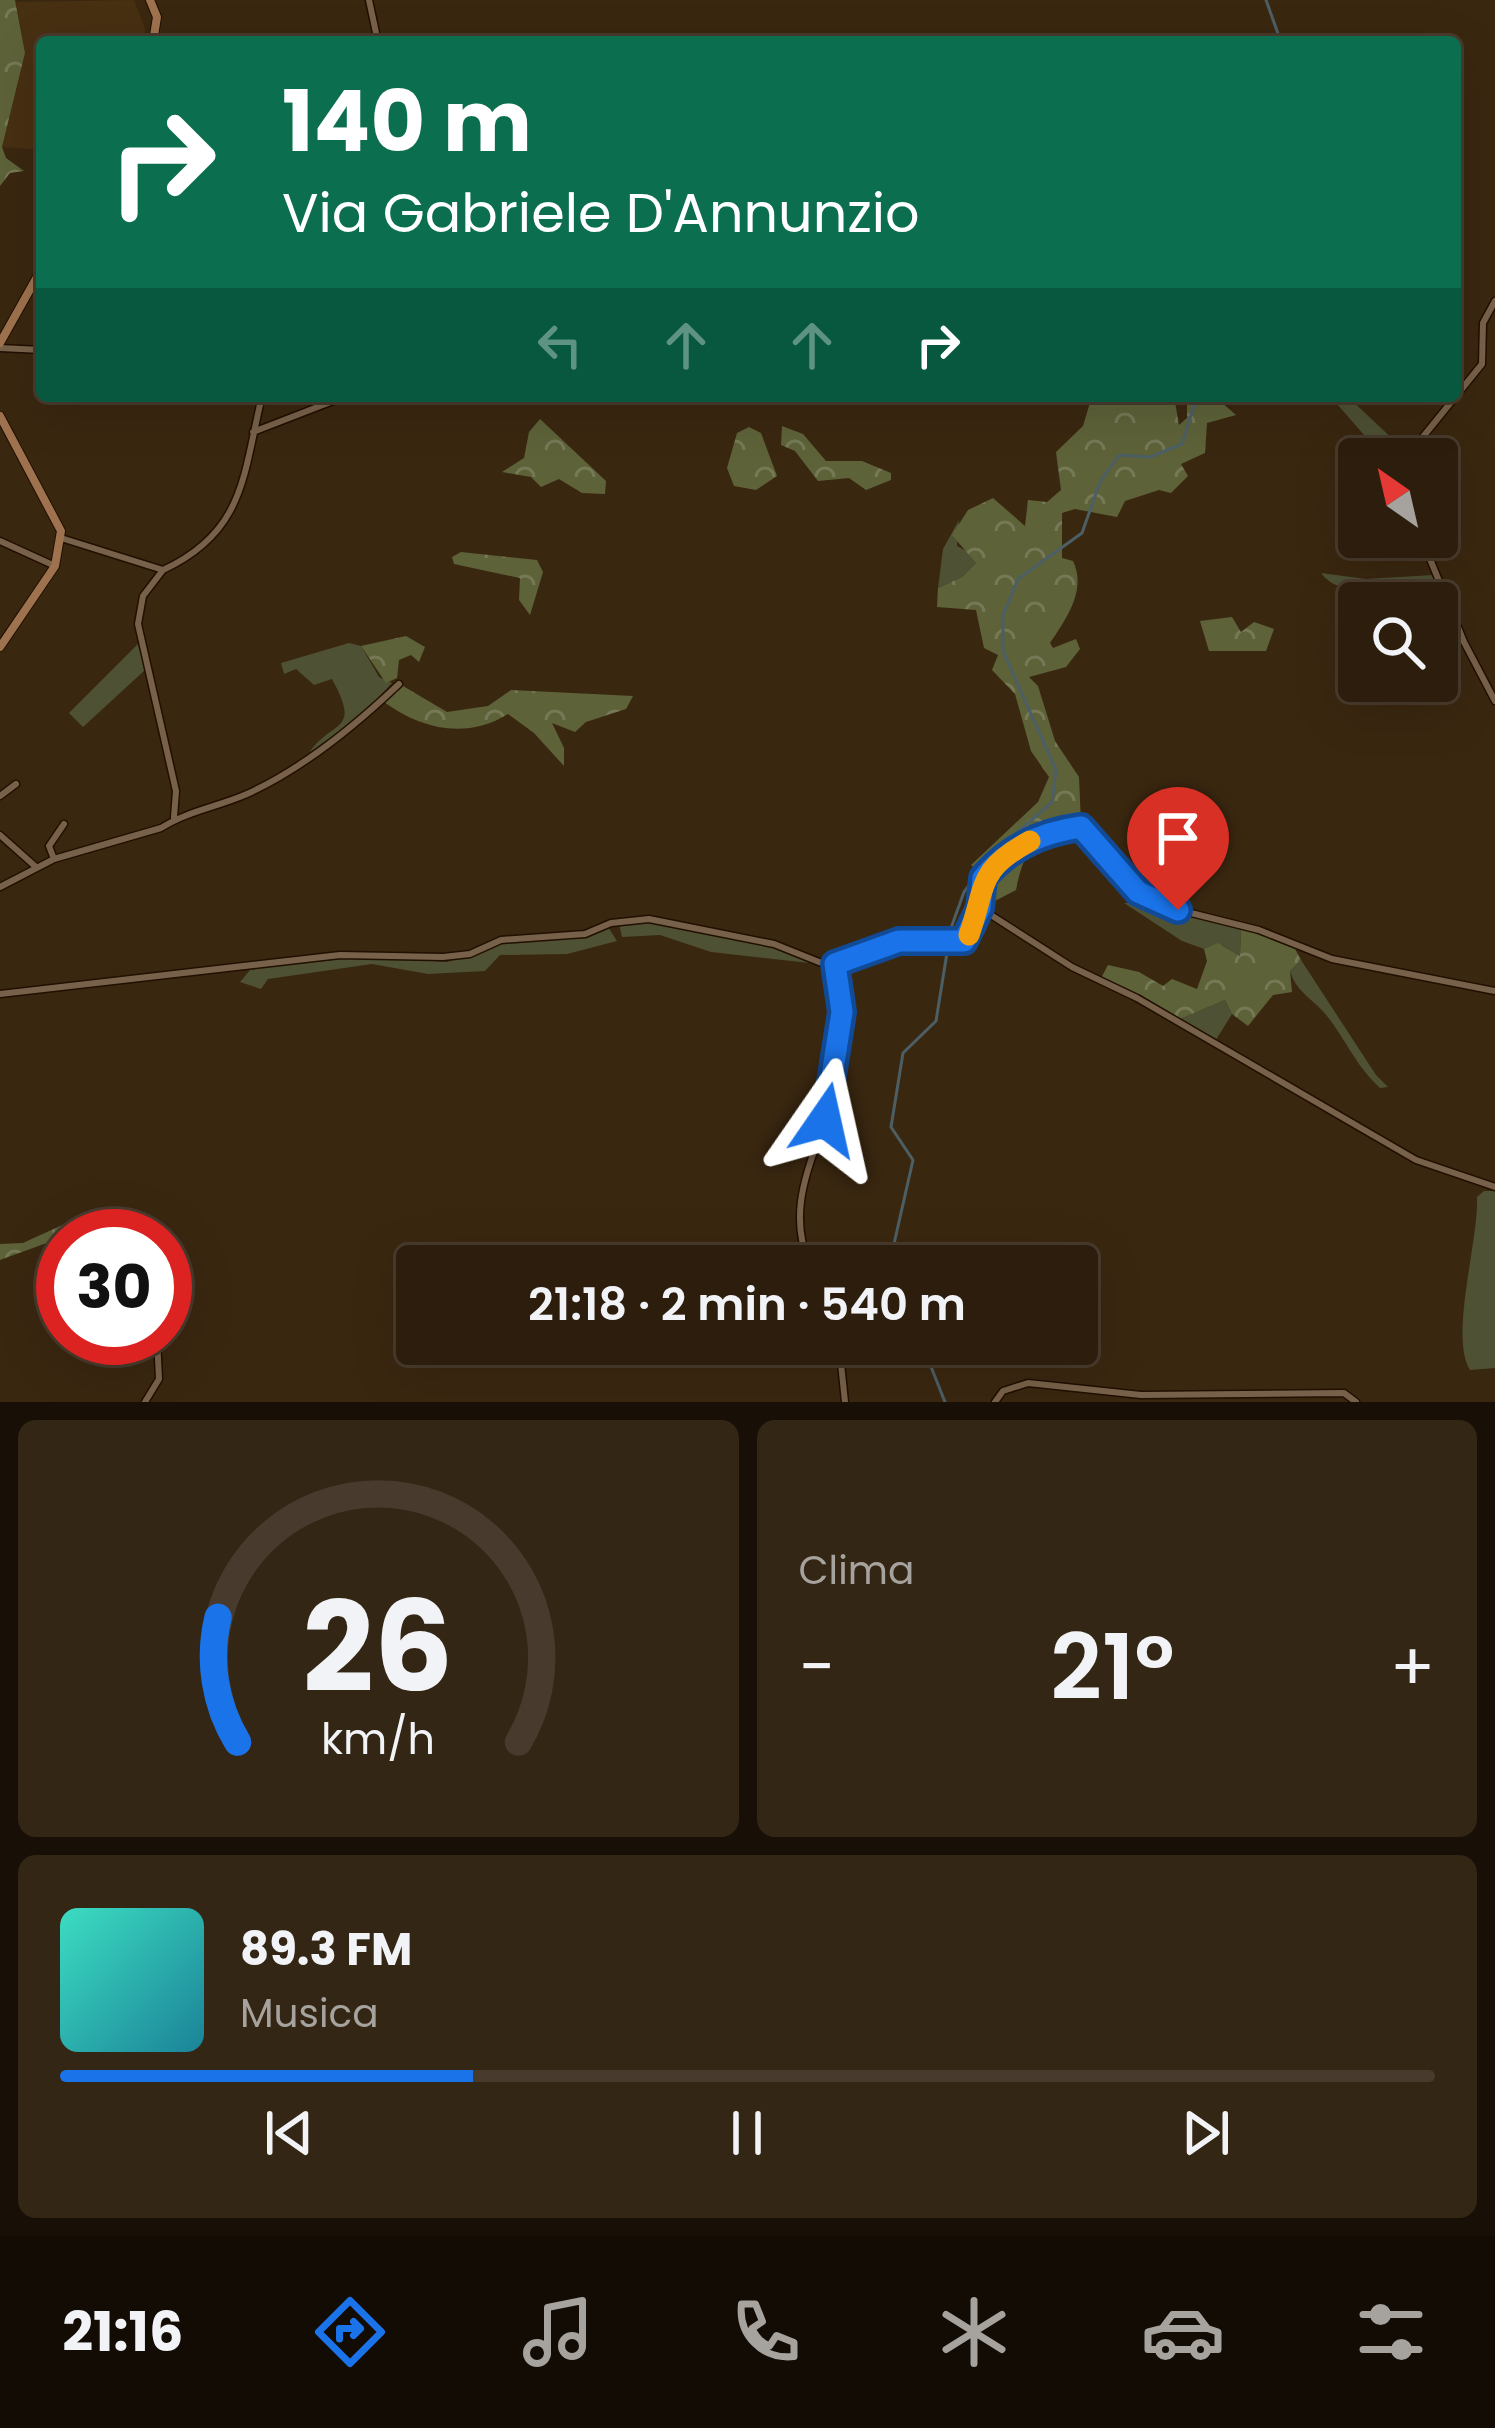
<!DOCTYPE html>
<html lang="it">
<meta charset="utf-8">
<style>
body{margin:0;font-family:Poppins,sans-serif;background:#342615;color:#f1f3f6;height:100vh;display:flex;flex-direction:column;font-size:45px;white-space:nowrap}
*{box-sizing:border-box;margin:0}
p{font-size:39px;color:#a6a29d}
.icon{flex:none;width:66px;height:66px;fill:none;stroke:currentColor;stroke-width:2;stroke-linecap:round;stroke-linejoin:round}
.map{position:relative;height:1402px;overflow:hidden}
.side{display:flex;flex-direction:column;gap:18px;padding:18px;background:#181007;flex:1}
.side>*{flex:none}
.hud{position:absolute;left:36px;top:36px;width:1425px;height:366px;border-radius:12px;box-shadow:0 12px 48px #0002,0 0 0 3px #483b2d;background:#0b6e4f;color:#fff;overflow:hidden}
.needle{width:78px;rotate:326deg}
.controls{position:absolute;left:1338px;top:438px;display:grid;gap:24px}
.controls a{display:grid;place-items:center;width:120px;height:120px;border-radius:12px;background:#2c1d0c;box-shadow:0 12px 48px #0002,0 0 0 3px #483b2d;font-size:60px}
.speed{position:absolute;left:36px;top:1209px;display:flex;gap:24px;font-size:60px;font-weight:700;text-align:center}
.speed>*{display:grid;place-content:center;width:156px;height:156px;border-radius:50%;background:#2c1d0c;box-shadow:0 12px 48px #0002,0 0 0 3px #483b2d;line-height:1}
.speed .limit{border:18px solid #d22;background:#fff;color:#111}
.pin{position:absolute;display:grid;place-items:center;width:102px;height:102px;color:#fff;margin:-123px -51px;border-radius:50% 50% 50% 0;rotate:-45deg;box-shadow:0 0 12px #0007}
.pin .icon{rotate:45deg}
.me{position:absolute;width:132px;margin:-66px;rotate:11deg;stroke-linejoin:round;filter:drop-shadow(0 0 9px #0008)}
.turn{display:flex;align-items:center;gap:42px;height:252px;padding:0 48px;font-size:54px}
.turn .icon{width:156px;height:156px;stroke-width:2.5}
.turn b{display:block;font-size:84px;line-height:102px}
.lanes{display:flex;align-items:center;height:114px;padding:0 48px;background:#0003;justify-content:center;gap:60px;direction:ltr}
.lanes .off{opacity:.35}
.big{font-size:90px;font-weight:600;line-height:1.1}
.side .widget{flex:1;display:flex;flex-direction:column;justify-content:center;gap:18px;min-width:0;padding:0 42px;border-radius:18px;background:#342615}
.side .dial{align-items:center;gap:0}
.dial svg{height:312px;overflow:visible;fill:none;stroke:#483b2d;stroke-width:7;stroke-linecap:round;text-anchor:middle}
.dial text{fill:#f1f3f6;stroke:none}
.song{display:flex;align-items:center;gap:36px}
.cover{width:144px;height:144px;border-radius:18px;background:linear-gradient(135deg,hsl(170 70% 55%),hsl(190 70% 35%))}
.played{height:12px;border-radius:6px;background:linear-gradient(90deg,#1a73e8 30%,#483b2d 30%)}
.keys{display:flex;justify-content:space-around;direction:ltr}
.heat{display:flex;justify-content:space-between;align-items:center;font-size:66px;direction:ltr}
.side .tiles{flex:1;display:grid;gap:18px;grid-template-columns:1fr 1fr}
.widget:last-child{grid-column:span 2}
.trip{position:absolute;left:396px;top:1245px;width:702px;height:120px;border-radius:12px;background:#2c1d0c;box-shadow:0 12px 48px #0002,0 0 0 3px #483b2d;font-weight:600;line-height:120px;text-align:center}
.tabs{display:flex;height:192px;justify-content:space-around;align-items:center;background:#120c05;color:#a6a29d}
.tabs .icon{width:84px;height:84px}
.tabs .selected{color:#1a73e8}
.tabs b{font-size:54px;color:#f1f3f6}
.map>svg:first-child{display:block}
</style>
<div class="map">
<svg width="1495" height="1402" viewBox="0 0 1495 1402">
<defs>
<pattern id="forest-crowns" width="20" height="18" patternUnits="userSpaceOnUse" patternTransform="scale(3)"><rect width="20" height="18" fill="#5d6239"/><path d="M2 6a3 3 0 1 1 6 0M12 15a3 3 0 1 1 6 0" fill="none" stroke="#757956"/></pattern>
</defs>
<rect width="100%" height="100%" fill="#3a2710"/>
<path fill="#472f12" d="M134,0l11,28 -2,14h-101v108l-40,-3 23,-94 -9,-51z"/>
<path fill="#4e5134" d="M1330,396h17l50,47 4,16h-16z
M959,520l-2,26 19,10v7l-14,14 -24,11 5,-39z
M1321,573l45,6 67,-4 4,6 -4,13 -7,-13c-35,3 -84,21 -105,-8z
M349,643l12,3 18,31 13,6 -30,32 -53,38c23,-34 53,-19 23,-74l-18,6 -18,-16 -12,5 -3,-11z
M138,644l7,26 -62,57 -14,-14z
M1124,903h24l93,25 -1,28 -18,-11 -18,4 -22,-8z
M653,921l116,23 50,20 -108,-12 -51,-17 -38,2 -3,-13z
M608,927l9,14 -50,13 -67,1 -15,16 -57,3 -56,-10 -104,15 -7,10 -21,-7 10,-12 11,-2 107,-12 79,6 65,-21 51,-3z
M1301,960l75,115 12,12 -8,1c-24,-22 -34,-48 -53,-72 -13,-17 -30,-22 -37,-45z
M1225,1000l7,14 -18,29 -36,-23z
M1484,1191h11v177l-25,2c-21,-33 9,-130 7,-173z"/>
<path fill="url(#forest-crowns)" d="M0,0h15l10,53 -23,94 4,11 18,13 -14,2 -10,13z
M1092,396h82l5,29 8,-7v-22h27l22,19 -29,8 -2,30 -24,11 7,12 -17,17 -12,-3 -34,11 -8,16 -42,-8 -13,4v45l11,3c14,29 -7,58 -23,82l3,5 23,-9 4,10 -14,18 -37,10 9,9 17,55 24,36 2,46c-38,24 -52,5 -65,67l-25,13 -9,-5 -4,-27 -7,-6 67,-63 11,-25 -18,-26 -16,-57 -23,-24 6,-15 -14,-7 -8,-38 -39,-3 1,-19 24,-11 14,-14 -24,-28 16,-25 25,-12 32,28 3,-26 19,2 14,-12 -5,-38 27,-26z
M540,419l66,62 -1,13 -23,-1 -23,-14 -18,8 -10,-10 -29,-5 22,-14 5,-26z
M782,426l21,8 23,27h36l29,12v7l-25,10 -17,-12 -31,3 -23,-30 -14,-6z
M749,427l12,6 16,43 -21,14 -22,-4 -7,-18 10,-35z
M461,552l76,8 6,12 -13,43 -11,-15 1,-22 -66,-14 -2,-7z
M1232,617l9,15 13,-10 20,7 -8,22h-57l-9,-30z
M406,636l19,11 -6,15 -8,-7 -12,5 -2,18 -11,5 -25,-37z
M403,686l44,26 41,-6 23,-16 122,6 -7,13 -40,13 -11,10 -23,-9 12,25v18l-30,-33 -26,-19c-42,26 -87,15 -124,-12z
M1241,928l53,19 7,13 -11,11 2,21 -19,3 -25,31 -16,-12 -7,-14 -47,20 -78,-40 8,-15 31,7 24,14 9,-7 25,10 10,-28 -3,-12 14,-6 22,13z
M71,1221l14,8 -85,31v-16l23,-1z"/>
<g fill="none" stroke-linecap="round" stroke-linejoin="round">
<path stroke="#4c5f65" stroke-width="3" d="M1266,0l15,42
M889,1266l24,-106 -22,-33 12,-74 33,-32 15,-93 13,-36 31,-40 57,-50 4,-32 -53,-119v-36l15,-36 64,-46 18,-51 19,-27 31,2 32,-13 15,-48
M922,1344l23,58"/>
<defs>
<path id="street" d="M369,0l9,42
M0,348l42,2
M253,432l93,-36
M1405,459l77,-95 1,-41 12,-22
M1421,537l43,105 31,59
M61,538l102,32c82,-38 80,-95 99,-174
M0,541l55,25
M163,570l-20,26 -5,28 38,167 -2,26
M0,796l16,-12
M0,835l36,32
M54,859l-5,-13 15,-22
M0,887l54,-28 107,-31c27,-17 56,-21 86,-34 57,-26 107,-67 152,-110
M980,908l92,59 65,31 279,162 79,27
M0,994l340,-39 103,2 27,-3 31,-14 84,-6 26,-11 38,-4 125,25 55,22 70,-25h65c16,-19 11,-41 19,-62 14,-34 67,-48 98,-52l57,65 29,15 92,23 73,29 163,32
M810,1266c-27,-63 7,-110 22,-171 10,-41 11,-90 3,-131
M839,1344l6,58
M145,1402l14,-23 -2,-41
M995,1402l8,-11 25,-8 113,12 203,-2 12,9"/>
<path id="secondary" d="M150,0l7,17 -4,25
M0,343l42,-75
M0,416l61,115 -6,35 -55,81"/>
</defs>
<use href="#street" stroke="#210f00" stroke-width="9"/>
<use href="#secondary" stroke="#210f00" stroke-width="10"/>
<use href="#street" stroke="#78614a" stroke-width="6"/>
<use href="#secondary" stroke="#9e724e" stroke-width="8"/>
</g>
<g fill="none" stroke-linecap="round" stroke-linejoin="round">
<defs>
<path id="route" d="M825,1120l17,-108 -7,-48 64,-23h65l16,-33 3,-30c26,-31 59,-46 98,-51l57,65 40,18"/>
</defs>
<use href="#route" stroke="#114b97" stroke-width="30"/>
<use href="#route" stroke="#1a73e8" stroke-width="21"/>
<path stroke="#f59e0b" stroke-width="21" d="M969,935c18,-51 8,-65 61,-94"/>
</g>
</svg>
<div class="controls">
<a><svg class="needle" viewBox="-14 -14 28 28"><path d="M0-13l5 13h-10z" fill="#e53935"/><path d="M0 13l5-13h-10z" fill="#a6a29d"/></svg></a>
<a><svg class="icon" aria-label="search" viewBox="0 0 24 24"><circle cx="10" cy="10" r="6"/><path d="M15 15l6 6"/></svg></a>
</div>
<div class="speed"><div class="limit">30</div></div>
<div class="pin" style="left:1178px;top:910px;background:#d93025"><svg class="icon" aria-label="arrive" viewBox="0 0 24 24"><path d="M6 21V4h12l-3 4 3 4H6"/></svg></div>
<svg class="me" style="left:825px;top:1120px" viewBox="-20 -20 40 40"><path d="M0-17L14 15 0 8-14 15z" fill="#1a73e8" stroke="#fff" stroke-width="4"/></svg>
<div class="trip">21:18 · 2 min · 540 m</div>
<div class="hud">
<div class="turn"><svg class="icon" aria-label="right" viewBox="0 0 24 24"><path d="M7 20v-9h11M14 6l5 5-5 5"/></svg><div><b>140 m</b>Via Gabriele D'Annunzio</div></div>
<div class="lanes"><svg class="icon off" aria-label="left" viewBox="0 0 24 24"><path d="M17 20v-9H6M10 6l-5 5 5 5"/></svg><svg class="icon off" aria-label="ahead" viewBox="0 0 24 24"><path d="M12 20V5M6 11l6-6 6 6"/></svg><svg class="icon off" aria-label="ahead" viewBox="0 0 24 24"><path d="M12 20V5M6 11l6-6 6 6"/></svg><svg class="icon" aria-label="right" viewBox="0 0 24 24"><path d="M7 20v-9h11M14 6l5 5-5 5"/></svg></div>
</div>
</div>
<section class="side">
<div class="tiles">
<div class="widget dial"><svg viewBox="0 0 100 80">
<path d="M14 69A42 42 0 1 1 86 69"/>
<path d="M14 69A42 42 0 0 1 9 37" stroke="#1a73e8"/>
<text x="50" y="56" font-size="32" font-weight="700">26</text>
<text x="50" y="72" font-size="11">km/h</text>
</svg></div>
<div class="widget"><p>Clima</p>
<div class="heat"><a>−</a><b class="big">21°</b><a>+</a></div>
</div>
<div class="widget">
<div class="song"><i class="cover"></i><div><b>89.3 FM</b><p>Musica</p></div></div>
<div class="played"></div>
<div class="keys"><svg class="icon" aria-label="previous" viewBox="0 0 24 24"><path d="M18 5L8 12l10 7zM5 5v14"/></svg><svg class="icon" aria-label="pause" viewBox="0 0 24 24"><path d="M8 5v14M16 5v14"/></svg><svg class="icon" aria-label="next" viewBox="0 0 24 24"><path d="M6 5l10 7-10 7zM19 5v14"/></svg></div>
</div>
</div>
</section>
<nav class="tabs">
<b>21:16</b>
<svg class="icon selected" aria-label="directions" viewBox="0 0 24 24"><path d="M12 3l9 9-9 9-9-9zM9 14v-3h6M13 9l2 2-2 2"/></svg>
<svg class="icon" aria-label="music" viewBox="0 0 24 24"><path d="M9 18V5l10-2v13"/><circle cx="6" cy="18" r="3"/><circle cx="16" cy="16" r="3"/></svg>
<svg class="icon" aria-label="phone" viewBox="0 0 24 24"><path d="M5 4h4l2 5-3 2q2 4 5 5l2-3 5 2v4C11 20 4 13 5 4z"/></svg>
<svg class="icon" aria-label="climate" viewBox="0 0 24 24"><path d="M12 3v18M4 7l16 10M4 17L20 7"/></svg>
<svg class="icon" aria-label="car" viewBox="0 0 24 24"><path d="M5 17H2v-5l4-1 3-4h7l3 4 3 1v5h-3M9 17h6M6 11h13"/><circle cx="7" cy="17" r="2"/><circle cx="17" cy="17" r="2"/></svg>
<svg class="icon" aria-label="filters" viewBox="0 0 24 24"><path d="M4 7h16M4 17h16"/><circle cx="9" cy="7" r="2"/><circle cx="15" cy="17" r="2"/></svg>
</nav>
